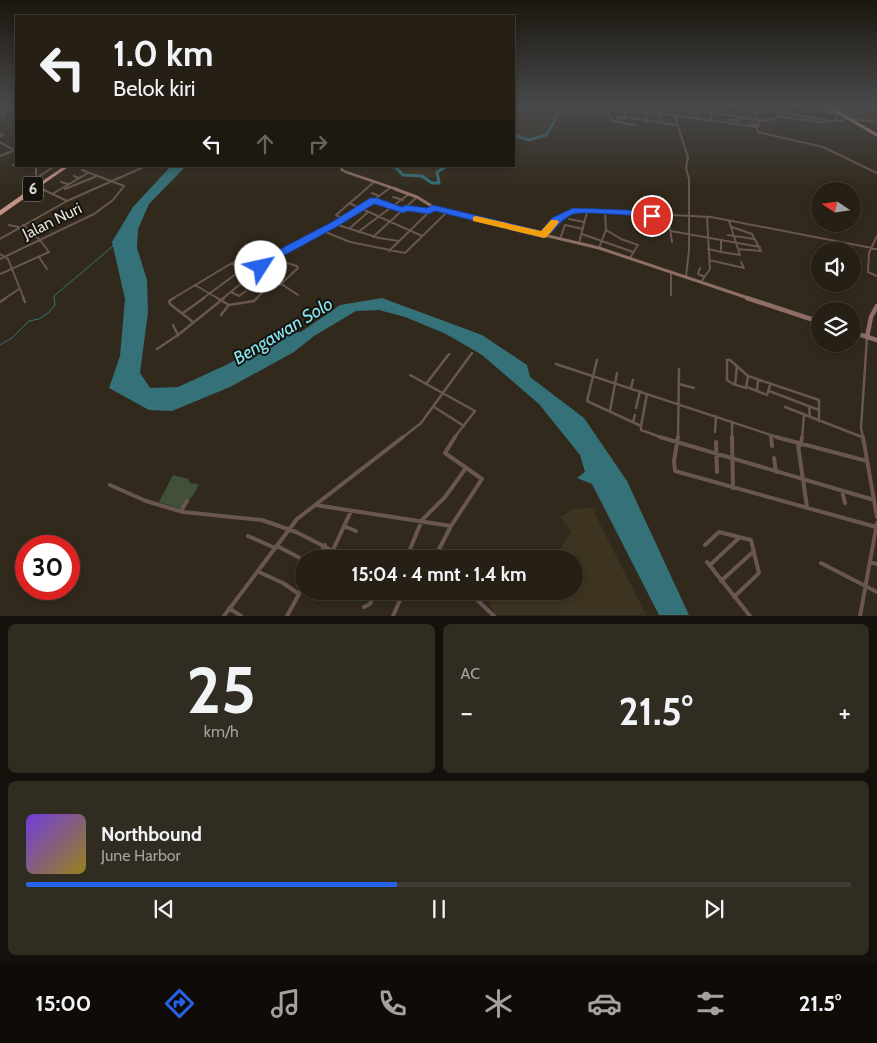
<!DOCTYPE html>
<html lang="id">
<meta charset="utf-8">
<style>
body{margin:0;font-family:Cabin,sans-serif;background:#312c22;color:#f1f3f6;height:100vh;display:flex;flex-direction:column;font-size:19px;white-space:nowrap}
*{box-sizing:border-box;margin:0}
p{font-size:16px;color:#a3a2a0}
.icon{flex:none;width:28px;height:28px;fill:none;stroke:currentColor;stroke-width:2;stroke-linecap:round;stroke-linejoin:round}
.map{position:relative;height:616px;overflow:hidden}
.side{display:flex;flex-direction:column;gap:8px;padding:8px;background:#14110c;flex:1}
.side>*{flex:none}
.guide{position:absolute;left:15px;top:15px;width:500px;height:152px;border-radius:0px;box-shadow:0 2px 8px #0003,0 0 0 1px #423d34;background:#251f15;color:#f1f3f6;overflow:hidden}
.needle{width:32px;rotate:283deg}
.tools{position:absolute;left:811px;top:182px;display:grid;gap:10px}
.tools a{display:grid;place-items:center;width:50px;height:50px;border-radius:50%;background:#251f15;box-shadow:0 2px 8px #0003,0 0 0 1px #423d34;font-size:25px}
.speed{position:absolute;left:15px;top:535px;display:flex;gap:10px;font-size:25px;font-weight:700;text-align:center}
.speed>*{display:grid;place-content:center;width:65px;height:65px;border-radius:50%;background:#251f15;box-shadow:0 2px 8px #0003,0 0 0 1px #423d34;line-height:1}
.speed .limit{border:8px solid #d22;background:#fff;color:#111}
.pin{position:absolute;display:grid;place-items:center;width:42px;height:42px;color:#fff;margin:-21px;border:2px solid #fff;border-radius:50%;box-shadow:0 1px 5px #0007}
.me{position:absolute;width:55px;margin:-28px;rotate:55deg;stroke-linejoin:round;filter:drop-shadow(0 0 4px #0008)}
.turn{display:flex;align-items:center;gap:18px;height:105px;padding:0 15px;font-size:22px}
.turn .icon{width:65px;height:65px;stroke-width:2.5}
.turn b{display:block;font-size:35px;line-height:42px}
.lanes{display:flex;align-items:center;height:48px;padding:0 15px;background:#0003;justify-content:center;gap:25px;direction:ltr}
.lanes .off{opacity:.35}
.big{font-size:38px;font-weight:700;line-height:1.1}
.side .card{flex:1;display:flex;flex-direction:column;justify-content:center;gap:8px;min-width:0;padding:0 18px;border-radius:8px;background:#312c22}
.side .dial{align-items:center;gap:0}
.dial b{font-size:65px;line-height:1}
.song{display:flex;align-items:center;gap:15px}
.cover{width:60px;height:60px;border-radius:8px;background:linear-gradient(135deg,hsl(260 70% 55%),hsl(50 70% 35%))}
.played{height:5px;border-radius:2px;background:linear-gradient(90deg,#2563eb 45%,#423d34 45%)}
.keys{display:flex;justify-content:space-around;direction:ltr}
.heat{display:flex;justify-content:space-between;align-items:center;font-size:28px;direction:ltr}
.side .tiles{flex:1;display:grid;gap:8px;grid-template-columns:1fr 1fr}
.card:last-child{grid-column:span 2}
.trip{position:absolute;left:295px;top:550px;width:288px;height:50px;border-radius:25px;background:#251f15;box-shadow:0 2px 8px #0003,0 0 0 1px #423d34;font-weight:700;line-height:50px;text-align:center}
.tabs{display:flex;height:80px;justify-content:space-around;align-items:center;background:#0f0c08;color:#a3a2a0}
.tabs .icon{width:35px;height:35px}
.tabs .current{color:#2563eb}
.tabs b{font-size:22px;color:#f1f3f6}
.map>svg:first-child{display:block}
</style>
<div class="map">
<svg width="877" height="616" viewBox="0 0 877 616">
<rect width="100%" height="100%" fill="#31291c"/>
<path fill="#3d3321" d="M514,105l13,2 -5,5 25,6 4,5 -11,13 -8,2 -18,-4z
M831,105h26l7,8 5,-2 -3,-6h11v17l-27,-3z
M396,166h49l-8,6 -1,5 -6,1 -26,-4z
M595,508l1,8 50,99h-151l-8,-19 1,-5h86v-32h-20l17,-27 -11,-15 13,-8z"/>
<path fill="#425039" d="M173,475l16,4v4l9,1c-2,12 -11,16 -17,25l-22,-7z"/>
<path fill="#347178" d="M171,166h15l-37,38 -11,25 -1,19 10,32 1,32 -8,61 10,15 28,-1 48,-22 60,-32 15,-1 39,-27 42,-7 100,37 45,30 3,12 54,41 43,63 62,134h-30l-67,-131 -15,-6 8,-6 -5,-17 -41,-51 -57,-49 -36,-21 -41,-17 -26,-7 -23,1 -42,25 -20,16 -64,35 -58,24 -23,-1 -40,-22 11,-32 5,-57 -13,-57 21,-35z"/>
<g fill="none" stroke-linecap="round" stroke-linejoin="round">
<path stroke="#347178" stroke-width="1" d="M0,345l12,-7 17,-17 10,-2 9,-6 7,-8 -1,-9 59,-50"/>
<path stroke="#347178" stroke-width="3" d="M514,135l15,5 17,-5 9,-15v-4l6,-5v-6
M225,166h21
M386,166l9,1 8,8 19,1 10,7h7l-2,-11 10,-6"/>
<path stroke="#6a5650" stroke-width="2" d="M603,105l154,22 2,-2 -5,-20
M641,105l3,6
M660,105l1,18
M662,105l9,1
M671,105l17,52 -2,11 3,11v71l-3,27
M698,105v13
M710,105l2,15
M724,105l31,6
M780,105l3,1
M791,105l47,9
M603,106l6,6 2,8 21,5 5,-1
M754,107l76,14h12l3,-3
M0,110l5,5 -5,2
M645,111l2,11
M711,112l46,8
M625,116l1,-11
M836,117l2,4
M847,117l30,-9
M624,119l-7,-1v-2l60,9
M851,119l26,3
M730,120l8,1 1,-5
M758,121l17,-2 2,-3 48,7 2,-3
M751,124l8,1
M756,127l2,5 65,15 54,26
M0,133l3,2 -3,2
M0,142l16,9
M0,156l15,-6
M13,165l3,-1
M36,166v9
M55,166l-17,11 4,12 25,12
M74,176l5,2
M61,182l7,2
M65,189l32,-13
M54,193l34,-20
M372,193l7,3
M393,197l10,3
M374,200l29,11
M349,203l73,33
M406,208l23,3
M667,209l5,33
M651,214l1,23
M344,219l-8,-4 38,-33
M569,219l15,3
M335,224l44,14 20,3
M9,225l9,2
M732,227l20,7 9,17 -23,-2
M349,229l18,-16
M606,230l15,9 17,6 -8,13
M323,231l27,11 55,11 42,-41
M671,231l89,16
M358,232l51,-38
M582,234l51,18
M544,235c12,-16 22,-25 43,-23
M728,235l26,4
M877,236l-8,17 -1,19 9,4
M373,237l44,-40
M0,239l67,-38 79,-35
M560,239l5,-14 18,4
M721,240v12l19,3 -11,-34
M579,243l8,-31 3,-1 121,6 166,32
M599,248l7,-18 -1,-18
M708,249l13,3
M389,251l44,-43
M0,254l8,5 16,40
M39,257l8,12
M0,259l94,-45 19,-14 11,-14 -42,-16
M709,260l35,8 -3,-6
M233,263l14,-12 50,15 1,2 -18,17
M250,263l11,-8
M700,268l-2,6 7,3
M671,272v23
M0,274l49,-22 -9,-12 -17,-15
M263,280l10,-8
M268,281l18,-18
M243,282l14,5
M701,282l9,-13 -3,-52
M195,285l24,14
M231,292l8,4 7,-5
M4,299l15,-10
M172,299l60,-36 10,9 41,13 15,10
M202,299l38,-28
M222,299l49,-40 89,-49 30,-22
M256,299l8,-8 12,-7"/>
<path stroke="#6a5650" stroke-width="2.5" d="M23,298l2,4
M174,298l-5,3 1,3 23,18
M217,298l12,7 25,-4 3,-3
M0,302l6,-4
M183,313l21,-15
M221,315l7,-9
M173,325l5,10
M157,349l21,-14 46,-37
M597,360l-10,41 54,25v4l22,8
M727,360h3l18,16 -2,12 -13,-4 -6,-4z
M556,364l224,74
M410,375l65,36 -21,27
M748,376l71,24v21
M426,384l23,-30
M679,384l15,4
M735,385l2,-19
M747,387l20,8 3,-10
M631,388l2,-8
M757,391l1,-11
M769,391l50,19
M809,406l1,11
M434,407l30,19
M785,407l77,30
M636,408l4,-17
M610,411l7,-38
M633,422l2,-7
M641,426l6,-32
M715,432l1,-16
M771,436v2
M402,438l19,-15 51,-70
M678,438l1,-69
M732,438v-16
M802,438l2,-23
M863,438l-2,-10 6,-91"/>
<path stroke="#6a5650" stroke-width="4" d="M660,437l214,63
M678,437l-4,24 1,10 201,56
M732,437l1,51
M771,437l1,9
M776,437l91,24
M863,437l14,80
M716,442l1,30
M798,445l9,62
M801,445l1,-8
M774,458l2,14
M110,485l36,16 37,11 79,8 34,12 53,27
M842,491l3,12
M315,505l136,21
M181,511l6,-10
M344,526l12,5
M248,536l27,12
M705,545l14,-13 32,8 8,33 -25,24
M277,546l23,12
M333,550l18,-39
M318,559l7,-14
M406,559l16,-39 23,-23 21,-29
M434,559l17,-33 31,-47 -37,-26 10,-16
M707,562l43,54
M870,562l7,2
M821,563l56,29
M710,565l30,-28
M259,572l24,11 16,11
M721,581l33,-30
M464,591l9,5 21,20
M364,607l6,-3 6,-13
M229,608l12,8
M224,616l73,-97 106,-82
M287,616l17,-31
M393,616l11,-25
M860,616l17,-93"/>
<path stroke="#8e6e65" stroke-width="2.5" d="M341,166l1,4 4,2 53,18"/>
<path stroke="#8e6e65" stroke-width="3" d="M395,189l22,8 21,13 161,38 152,51"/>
<path stroke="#8e6e65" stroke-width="4.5" d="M747,298l73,24
M852,332l25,8
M867,337l4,-20 6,-11"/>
<path stroke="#c29183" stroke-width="3" d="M825,105l52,30
M32,190l35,-24"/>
<path stroke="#c29183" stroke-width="4.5" d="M0,213l34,-24"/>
</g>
<linearGradient id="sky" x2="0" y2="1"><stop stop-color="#1b170f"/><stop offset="0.55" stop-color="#48494b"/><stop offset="1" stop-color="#48494b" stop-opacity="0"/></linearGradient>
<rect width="877" height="191" fill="url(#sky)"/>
<path fill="#2563eb" stroke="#184099" d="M370,198h7l25,9 4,-2 21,3 6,-3 108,26 11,-13 21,-10 78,3 3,1 2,4 -4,3 -5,-3c-14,0 -64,-5 -74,-2 -14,6 -21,21 -29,24l-109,-27 -6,3 -21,-3 -5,2 -29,-9 -36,22 -64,35 -10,8h-7l-1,-2 11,-11 65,-34z"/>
<path fill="#f59e0b" d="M476,216l65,15 10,-11h6l2,2 -12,15 -3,1 -71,-17v-4z"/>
<g text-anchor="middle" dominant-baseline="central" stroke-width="4" stroke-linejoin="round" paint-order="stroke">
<rect fill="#16120d" stroke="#a7a29b" stroke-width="1" x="23" y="176.5" width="20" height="25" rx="4"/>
<g font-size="15" font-weight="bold" fill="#e5e0d8">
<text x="33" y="189">6</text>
</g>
<g font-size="16" fill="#e5e0d8" stroke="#16120d">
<text transform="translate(52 221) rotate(-26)">Jalan Nuri</text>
</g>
<g font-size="18" font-style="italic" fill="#86e8f5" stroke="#16120d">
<text transform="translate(283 331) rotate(-31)">Bengawan Solo</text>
</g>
</g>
</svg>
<div class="tools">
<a><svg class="needle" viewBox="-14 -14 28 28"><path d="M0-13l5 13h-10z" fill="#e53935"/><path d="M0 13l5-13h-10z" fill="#a3a2a0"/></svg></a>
<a><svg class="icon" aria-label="sound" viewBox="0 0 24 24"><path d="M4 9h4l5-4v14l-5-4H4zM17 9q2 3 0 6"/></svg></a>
<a><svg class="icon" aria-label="layers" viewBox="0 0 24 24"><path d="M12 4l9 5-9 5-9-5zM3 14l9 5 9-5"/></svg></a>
</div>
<div class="speed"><div class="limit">30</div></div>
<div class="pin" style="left:652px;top:216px;background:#d93025"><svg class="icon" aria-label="arrive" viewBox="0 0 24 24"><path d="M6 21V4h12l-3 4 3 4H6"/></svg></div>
<svg class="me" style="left:261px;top:267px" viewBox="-20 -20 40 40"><circle r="19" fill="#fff"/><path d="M0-13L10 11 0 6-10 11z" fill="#2563eb"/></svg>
<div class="trip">15:04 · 4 mnt · 1.4 km</div>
<div class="guide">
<div class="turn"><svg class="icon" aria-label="left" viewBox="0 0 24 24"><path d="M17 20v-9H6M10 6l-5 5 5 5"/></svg><div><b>1.0 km</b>Belok kiri</div></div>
<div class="lanes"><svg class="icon" aria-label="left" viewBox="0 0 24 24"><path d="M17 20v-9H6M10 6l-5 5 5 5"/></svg><svg class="icon off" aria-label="ahead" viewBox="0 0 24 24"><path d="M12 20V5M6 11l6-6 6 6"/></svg><svg class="icon off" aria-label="right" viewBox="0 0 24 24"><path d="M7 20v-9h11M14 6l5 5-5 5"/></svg></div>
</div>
</div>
<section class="side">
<div class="tiles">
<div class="card dial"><b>25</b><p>km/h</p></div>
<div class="card"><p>AC</p>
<div class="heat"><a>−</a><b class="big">21.5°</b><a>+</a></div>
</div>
<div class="card">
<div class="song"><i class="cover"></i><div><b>Northbound</b><p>June Harbor</p></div></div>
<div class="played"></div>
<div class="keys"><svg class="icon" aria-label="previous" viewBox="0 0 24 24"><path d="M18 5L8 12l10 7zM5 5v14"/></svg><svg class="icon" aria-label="pause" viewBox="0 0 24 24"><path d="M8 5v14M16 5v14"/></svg><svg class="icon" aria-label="next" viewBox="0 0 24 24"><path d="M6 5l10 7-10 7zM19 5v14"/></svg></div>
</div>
</div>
</section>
<nav class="tabs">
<b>15:00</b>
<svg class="icon current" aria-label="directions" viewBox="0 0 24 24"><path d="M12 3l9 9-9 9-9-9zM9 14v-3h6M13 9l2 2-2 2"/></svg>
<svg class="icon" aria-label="music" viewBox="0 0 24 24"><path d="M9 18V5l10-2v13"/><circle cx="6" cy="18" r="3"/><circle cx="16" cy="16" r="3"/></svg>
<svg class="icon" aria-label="phone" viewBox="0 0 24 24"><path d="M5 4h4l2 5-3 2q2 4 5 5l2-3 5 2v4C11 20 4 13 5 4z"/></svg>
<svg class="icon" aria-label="climate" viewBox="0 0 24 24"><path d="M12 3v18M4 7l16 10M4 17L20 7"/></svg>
<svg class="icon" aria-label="car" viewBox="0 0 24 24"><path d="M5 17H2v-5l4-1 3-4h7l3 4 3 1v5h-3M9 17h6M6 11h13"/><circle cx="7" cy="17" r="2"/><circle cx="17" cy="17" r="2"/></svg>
<svg class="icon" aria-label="filters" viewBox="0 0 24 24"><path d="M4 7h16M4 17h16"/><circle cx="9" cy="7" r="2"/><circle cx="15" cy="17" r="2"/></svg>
<b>21.5°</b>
</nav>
